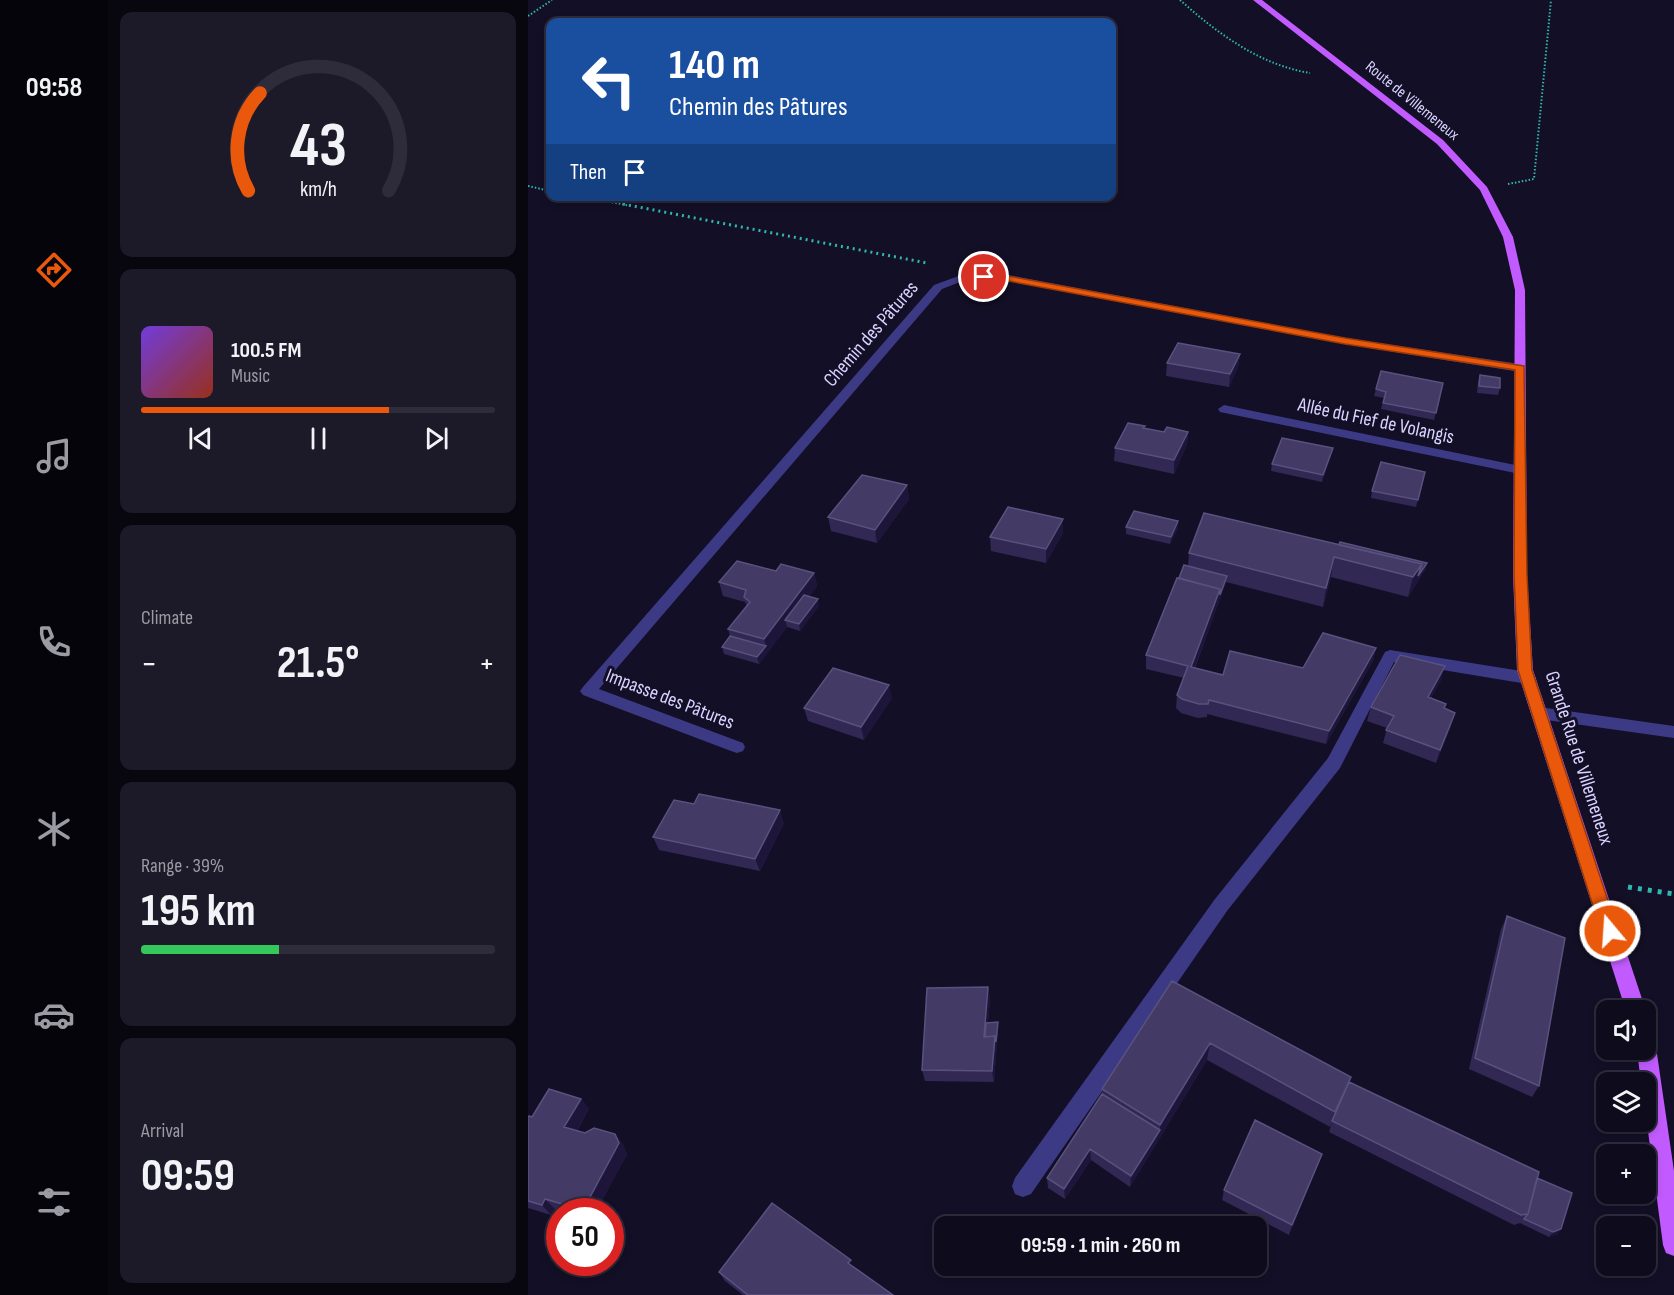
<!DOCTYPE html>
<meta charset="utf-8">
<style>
body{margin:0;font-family:"Sofia Sans Condensed",sans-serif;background:#1c1929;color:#f1f3f6;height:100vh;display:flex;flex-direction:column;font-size:22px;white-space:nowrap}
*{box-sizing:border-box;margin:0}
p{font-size:20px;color:#9b9ba3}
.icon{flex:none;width:33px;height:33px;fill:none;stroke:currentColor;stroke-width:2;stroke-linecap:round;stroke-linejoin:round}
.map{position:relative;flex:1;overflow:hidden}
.sheet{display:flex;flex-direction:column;gap:12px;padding:12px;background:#08060f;width:420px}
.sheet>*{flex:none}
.top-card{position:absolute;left:18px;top:18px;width:570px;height:183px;border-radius:12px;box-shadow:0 3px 9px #0003,0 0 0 2px #2e2b3b;background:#1a4fa0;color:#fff;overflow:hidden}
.tools{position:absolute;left:1068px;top:1000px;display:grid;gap:12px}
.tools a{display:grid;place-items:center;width:60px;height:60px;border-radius:12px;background:#0e0b1c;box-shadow:0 3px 9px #0003,0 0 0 2px #2e2b3b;font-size:30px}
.speed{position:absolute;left:18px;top:1198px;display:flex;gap:12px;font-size:30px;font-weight:700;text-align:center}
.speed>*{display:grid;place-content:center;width:78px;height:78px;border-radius:50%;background:#0e0b1c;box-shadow:0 3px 9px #0003,0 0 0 2px #2e2b3b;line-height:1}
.speed .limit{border:9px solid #d22;background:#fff;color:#111}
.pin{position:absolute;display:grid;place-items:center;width:51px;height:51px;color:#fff;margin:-26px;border:3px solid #fff;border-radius:50%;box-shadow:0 2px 6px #0007}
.me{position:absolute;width:66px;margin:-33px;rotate:342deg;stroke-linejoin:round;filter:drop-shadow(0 0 4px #0008)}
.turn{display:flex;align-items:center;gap:21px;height:126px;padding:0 24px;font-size:27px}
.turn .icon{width:78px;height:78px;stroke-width:2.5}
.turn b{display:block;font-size:42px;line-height:51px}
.then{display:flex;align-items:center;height:57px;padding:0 24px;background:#0003;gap:12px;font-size:22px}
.big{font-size:45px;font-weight:700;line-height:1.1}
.sheet .widget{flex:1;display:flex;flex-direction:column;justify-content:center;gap:9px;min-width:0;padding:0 21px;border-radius:12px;background:#1c1929}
.sheet .dial{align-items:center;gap:0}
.dial svg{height:156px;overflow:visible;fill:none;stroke:#2e2b3b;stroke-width:7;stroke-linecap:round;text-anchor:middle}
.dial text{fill:#f1f3f6;stroke:none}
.song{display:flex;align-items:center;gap:18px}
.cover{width:72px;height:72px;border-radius:9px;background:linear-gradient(135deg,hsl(260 70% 55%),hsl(10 70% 35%))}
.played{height:6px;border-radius:3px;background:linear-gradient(90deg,#ea580c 70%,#2e2b3b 70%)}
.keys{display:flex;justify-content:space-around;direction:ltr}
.heat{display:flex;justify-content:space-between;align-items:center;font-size:33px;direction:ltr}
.charge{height:9px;border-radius:4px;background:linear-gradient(90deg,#34c759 39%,#2e2b3b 0)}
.trip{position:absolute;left:406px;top:1216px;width:333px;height:60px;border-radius:12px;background:#0e0b1c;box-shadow:0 3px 9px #0003,0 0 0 2px #2e2b3b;font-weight:700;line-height:60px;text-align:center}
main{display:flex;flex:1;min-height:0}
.tab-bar{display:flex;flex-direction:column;width:108px;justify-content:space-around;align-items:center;background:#06040b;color:#9b9ba3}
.tab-bar .icon{width:42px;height:42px}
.tab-bar .active{color:#ea580c}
.tab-bar b{font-size:27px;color:#f1f3f6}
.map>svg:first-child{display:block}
</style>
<main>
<nav class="tab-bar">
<b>09:58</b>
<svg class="icon active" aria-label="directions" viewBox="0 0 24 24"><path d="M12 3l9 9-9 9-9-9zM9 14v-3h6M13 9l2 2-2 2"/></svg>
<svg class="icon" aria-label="music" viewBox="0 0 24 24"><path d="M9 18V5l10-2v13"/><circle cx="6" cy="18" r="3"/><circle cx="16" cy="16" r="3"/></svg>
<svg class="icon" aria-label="phone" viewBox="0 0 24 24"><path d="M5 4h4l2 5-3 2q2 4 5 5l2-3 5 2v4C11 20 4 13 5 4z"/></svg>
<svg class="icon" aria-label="climate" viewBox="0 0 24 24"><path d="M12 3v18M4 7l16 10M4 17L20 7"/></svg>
<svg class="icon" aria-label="car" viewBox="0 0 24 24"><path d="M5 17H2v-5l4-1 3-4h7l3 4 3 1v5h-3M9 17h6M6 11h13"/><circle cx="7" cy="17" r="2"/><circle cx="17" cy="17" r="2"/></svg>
<svg class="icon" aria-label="filters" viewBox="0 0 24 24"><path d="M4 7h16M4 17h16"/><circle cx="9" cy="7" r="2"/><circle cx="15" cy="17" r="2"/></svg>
</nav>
<section class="sheet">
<div class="widget dial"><svg viewBox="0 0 100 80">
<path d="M14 69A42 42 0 1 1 86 69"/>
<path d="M14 69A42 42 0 0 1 20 19" stroke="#ea580c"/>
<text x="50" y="56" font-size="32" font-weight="700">43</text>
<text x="50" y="72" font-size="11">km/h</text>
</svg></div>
<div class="widget">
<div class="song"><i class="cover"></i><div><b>100.5 FM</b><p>Music</p></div></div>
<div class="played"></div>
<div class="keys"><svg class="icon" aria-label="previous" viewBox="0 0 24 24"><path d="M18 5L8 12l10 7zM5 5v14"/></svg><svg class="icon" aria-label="pause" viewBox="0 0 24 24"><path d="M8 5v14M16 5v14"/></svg><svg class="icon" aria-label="next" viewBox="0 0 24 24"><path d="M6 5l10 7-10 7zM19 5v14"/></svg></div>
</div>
<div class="widget"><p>Climate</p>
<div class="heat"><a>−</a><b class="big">21.5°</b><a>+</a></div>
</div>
<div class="widget"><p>Range · 39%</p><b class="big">195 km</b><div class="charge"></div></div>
<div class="widget"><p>Arrival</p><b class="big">09:59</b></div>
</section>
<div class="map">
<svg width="1146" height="1295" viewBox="0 0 1146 1295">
<rect width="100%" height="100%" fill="#130f26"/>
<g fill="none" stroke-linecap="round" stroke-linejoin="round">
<path stroke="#2fb8b0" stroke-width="2" stroke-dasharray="1.5 2" stroke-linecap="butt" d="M652,0c37,33 80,65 130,73
M0,16l24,-16
M980,184l26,-5 17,-179
M0,186l22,5
M53,196l50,10"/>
<path stroke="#2fb8b0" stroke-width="3" stroke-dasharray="2 4" stroke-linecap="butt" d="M95,204l304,59"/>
<path stroke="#2fb8b0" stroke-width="5" stroke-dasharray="4 6" stroke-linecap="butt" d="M1100,887l46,7"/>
<path fill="#3d3a85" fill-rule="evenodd" d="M475,274l342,64 175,26 6,4 -6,4 -175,-28 -342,-64h-38l-23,9 -343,400 144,54 2,4 -2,4 -6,2 -6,-2 -148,-56 -3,-4 3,-4 351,-402 30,-11z
M696,405l296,61 6,4 -6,4 -300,-62 -2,-3z
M862,650l138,22 5,2 3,4 -3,4 -5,2 -134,-22 -54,106 -113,143 -196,283 -8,3 -8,-3 -3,-8 3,-8 200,-279 113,-141 57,-106z
M1011,707l135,19v12l-135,-19 -6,-2 -2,-4 2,-4z"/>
<path fill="#c25bff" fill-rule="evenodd" d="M725,0h9l181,140 44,47 26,50 12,53 2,285 6,95 113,341h-20l-109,-341 -4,-95 2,-285 -12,-53 -23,-47 -43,-46z
M1118,1038l7,2 3,7 18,124v85l-8,-3 -3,-8 -17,-129v-33h-5l-4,-33h9z"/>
</g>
<path fill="#312854" d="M712,354l-2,13 -9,20 -63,-11 1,-13z
M952,375l20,13 -2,7 -21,-2 1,-12z
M915,383l-9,37 -53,-11 3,-11 -10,-2 2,-7z
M617,426v3l19,3h24l-1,13 -13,29 -60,-13 1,-13z
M805,448l-2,7 -9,27 -51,-11 1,-7z
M897,472l-9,35 -45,-9 1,-7z
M379,485l2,14 -32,44 -46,-12 -3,-14z
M598,527l52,1 -8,16 -44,-10z
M535,533l-17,30 -55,-12 -1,-14z
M811,545l88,18 -2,7 -17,27 -77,-20 -8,30 -97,-25 -31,86 28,7 80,-7 73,-20 -3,13 -47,83 -119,-30v3l-9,1 -17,-5 -5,-5 1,-13 7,-17 -38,-9v-14l33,-77 9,-12 1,-13z
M248,571l38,2 3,13 -8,11 10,9 -19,25 -13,-4 -28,37 -35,-10 -2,-7 8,-11 -2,-7 19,-23 -2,-4 -22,-6 -4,-14z
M913,680l-10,18 15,6 -1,4 6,18 -15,37 -53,-20 4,-15 -20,-7 4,-14z
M364,698l-28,42 -56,-19 -4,-13z
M256,823l-24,48 -101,-21 -6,-13z
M979,916l32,170 -7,11 -63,-28 32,-140z
M644,981l177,101 188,96 20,56 -8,3 -29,-14 -6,2 -185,-93 3,-10 -2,5 -123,-67 -77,127 -39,-27 -26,39 -17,-11 -1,-10 55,-84v-5z
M460,987l2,12 -2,24 10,-1v6l-4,54 -69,-1 -3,-11z
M53,1099l8,10 -12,22 8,2 30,1 8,11 4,9 -31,58h-31l-10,-3 -4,6 -23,-7v-90z
M794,1154l-33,81 -67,-35 2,-10z
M326,1267l39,28h-150l-18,-14 -6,-9z"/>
<path fill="#1d163a" d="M712,354l-2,13 -9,20 1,-13z
M660,432l-1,13 -13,29v-14z
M805,448l-2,7 -9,27 1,-7z
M379,485l2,14 -32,44 -2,-13z
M535,519v14l-17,30v-14z
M650,521v7l-8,16 1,-7z
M806,557l-3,20 -8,30 3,-19z
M899,563l-2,7 -17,27 5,-20 9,-13z
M286,573l3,13 -26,36 -6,-2 2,7 -28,37 -2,-7 9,-11 -2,-7z
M699,576l-1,7 -36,97 1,-13 29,-78z
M290,599l1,7 -19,25 -1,-7z
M848,648l-3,13 -47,83 3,-13z
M917,666l-4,14 -17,30 4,-13z
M361,685l3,13 -28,42 -3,-13z
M927,713l-4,13 -15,37 4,-13z
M252,810l4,13 -24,48 -5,-12z
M460,987l2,12 -4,43 -2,-5z
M470,1022v6l-4,54 -2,-11z
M682,1043l-3,17 -77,127 1,-11 29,-46v-5z
M53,1099l8,10 -16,28 -9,-10z
M87,1134l8,11 4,9 -31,58h-12l-1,-2z
M562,1149l1,11 -26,39 -1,-10z
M794,1154l-4,10 -29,71 3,-10z
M17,1199l10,10 -4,6 -9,-10z
M1033,1229l-4,5 -8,3 4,-5z"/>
<path fill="#433a66" stroke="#5a527e" stroke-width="1.5" d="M650,343l62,11 -10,20 -63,-11z
M853,371l62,12 -7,30 -53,-10 3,-11 -10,-3z
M952,375l20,3v10l-21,-2z
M600,423l17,3 -2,2 21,4 3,-5 21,5 -14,28 -59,-12z
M754,438l51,10 -10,27 -51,-11z
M853,462l44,10 -7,28 -46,-9z
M334,475l45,10 -32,45 -47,-13z
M480,507l55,12 -17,30 -56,-12z
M606,511l44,10 -7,16 -45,-10z
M676,513l218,51 -9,13 -79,-20 -8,31 -137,-35z
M812,542l87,21 -9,13 4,-12 -83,-19z
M209,561l39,10 5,-7 33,9 -50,66 -36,-10 22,-27 -6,-5 2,-7 -27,-8z
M656,565l43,11 -7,19v-6l-41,-11z
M649,578l43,11 -29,78 32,8 7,-24 73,17 20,-35 53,15 -47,83 -120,-31 -1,4h-9l-17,-5 -5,-4 11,-29 -42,-11z
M276,595l14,4 -19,25 -14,-4z
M202,636l36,10 -9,11 -35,-10z
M872,655l45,11 -17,31 18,7 -2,4 11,5 -15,37 -54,-20 8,-14 -23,-9z
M305,668l56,17 -28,42 -57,-19z
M171,794l81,16 -25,49 -102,-22 21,-37 20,4z
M979,916l58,22 -26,148 -64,-28z
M644,981l179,96 -16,35 -125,-69 -50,82 -58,-36z
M460,987l-4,50 11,-1 -3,35 -70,-1 5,-82z
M470,1022l-2,20 -1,-6 -10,1 1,-14z
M821,1082l190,90 -11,42 -7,1 -189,-94z
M21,1089l32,10 -17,28 21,6 9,-5 21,6 4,9 -36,67 -38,-11 -3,6 -14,-4v-83l1,-2 3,1z
M574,1094l58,36 -29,46 -41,-27 -26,40 -17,-11z
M727,1120l67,34 -30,71 -68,-35z
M1009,1178l35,15 -11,36 -8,3 -29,-13 4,-5z
M244,1203l79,57 -3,3 45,32h-145l-29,-23z"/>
<path fill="#ea580c" stroke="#983908" stroke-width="1.5" d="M456,274l19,1 342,63 179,28 3,209 5,95 86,261 -2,5 -6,2 -6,-2 -3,-5 -83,-261 -4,-95 1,-205 -170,-26 -342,-64 -23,-1 -1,-2z"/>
<g text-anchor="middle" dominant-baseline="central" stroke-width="6" stroke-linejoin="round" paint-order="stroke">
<g font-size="16" fill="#d9d4ff" stroke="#130f26">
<text transform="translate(884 101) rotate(39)">Route de Villemeneux</text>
</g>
<g font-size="20" fill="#d9d4ff" stroke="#130f26">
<text transform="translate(343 334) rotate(-49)">Chemin des Pâtures</text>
<text transform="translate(848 421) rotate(12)">Allée du Fief de Volangis</text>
<text transform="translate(142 699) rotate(21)">Impasse des Pâtures</text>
<text transform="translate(1051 758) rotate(72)">Grande Rue de Villemeneux</text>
</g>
</g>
</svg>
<div class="tools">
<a><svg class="icon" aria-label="sound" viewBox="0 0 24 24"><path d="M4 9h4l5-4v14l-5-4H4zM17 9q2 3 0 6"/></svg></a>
<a><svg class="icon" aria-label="layers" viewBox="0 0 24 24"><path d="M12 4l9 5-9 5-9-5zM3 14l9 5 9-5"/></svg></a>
<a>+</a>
<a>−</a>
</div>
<div class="speed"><div class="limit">50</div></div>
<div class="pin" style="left:456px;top:277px;background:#d93025"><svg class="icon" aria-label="arrive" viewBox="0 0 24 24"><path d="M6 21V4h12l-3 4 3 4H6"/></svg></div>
<svg class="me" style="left:1082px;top:931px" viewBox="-20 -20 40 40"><circle r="17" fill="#ea580c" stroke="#fff" stroke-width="3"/><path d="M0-11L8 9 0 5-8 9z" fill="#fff"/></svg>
<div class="trip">09:59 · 1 min · 260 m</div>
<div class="top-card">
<div class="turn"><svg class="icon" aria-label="left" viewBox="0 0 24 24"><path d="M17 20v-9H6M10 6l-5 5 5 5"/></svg><div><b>140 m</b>Chemin des Pâtures</div></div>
<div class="then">Then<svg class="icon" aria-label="arrive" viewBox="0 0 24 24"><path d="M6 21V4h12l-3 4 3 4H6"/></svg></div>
</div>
</div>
</main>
